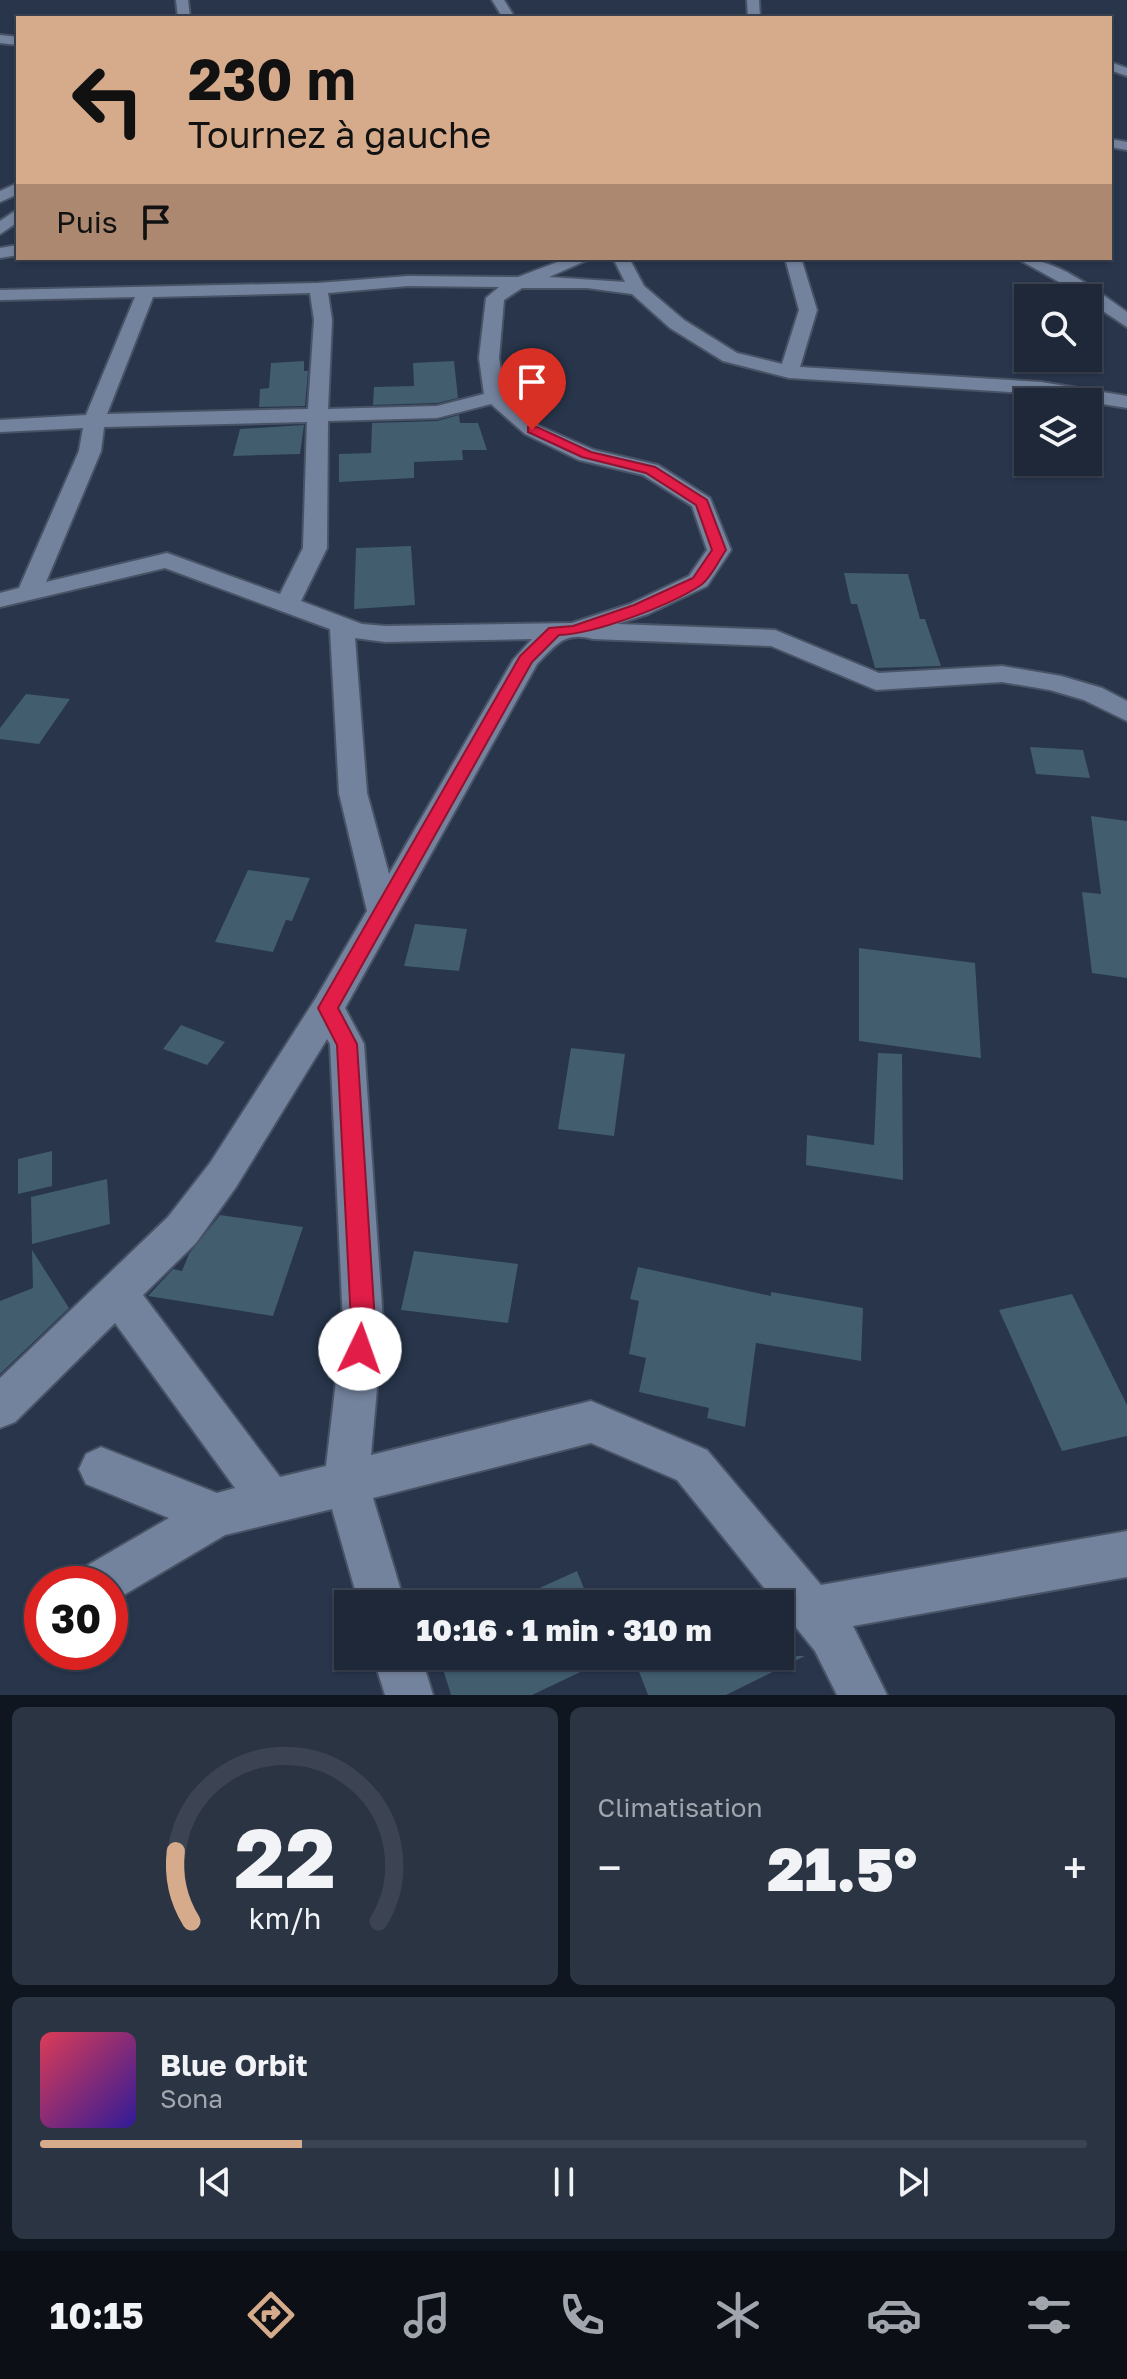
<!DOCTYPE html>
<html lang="fr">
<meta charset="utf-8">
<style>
body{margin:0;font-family:"Golos Text",sans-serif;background:#2b3443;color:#f1f3f6;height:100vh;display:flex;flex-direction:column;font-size:30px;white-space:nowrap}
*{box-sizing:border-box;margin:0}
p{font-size:26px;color:#a1a6ae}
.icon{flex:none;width:44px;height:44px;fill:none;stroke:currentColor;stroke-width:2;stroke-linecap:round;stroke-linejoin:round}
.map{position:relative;height:1695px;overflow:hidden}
.panel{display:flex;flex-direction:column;gap:12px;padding:12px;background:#10161f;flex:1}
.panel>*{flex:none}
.banner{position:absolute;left:16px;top:16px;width:1096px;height:244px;border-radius:0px;box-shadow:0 2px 6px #0004,0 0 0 2px #3c4453;background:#d6ab8b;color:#111;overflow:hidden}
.tools{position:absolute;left:1014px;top:284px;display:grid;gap:16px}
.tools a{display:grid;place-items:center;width:88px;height:88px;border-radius:0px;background:#1e2838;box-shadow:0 2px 6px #0004,0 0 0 2px #3c4453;font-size:40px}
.speed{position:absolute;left:24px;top:1566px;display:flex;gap:16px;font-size:40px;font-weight:700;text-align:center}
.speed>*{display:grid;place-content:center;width:104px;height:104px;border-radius:50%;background:#1e2838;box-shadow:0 2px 6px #0004,0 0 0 2px #3c4453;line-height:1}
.speed .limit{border:12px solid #d22;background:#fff;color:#111}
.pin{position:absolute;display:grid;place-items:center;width:68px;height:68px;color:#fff;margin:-82px -34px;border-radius:50% 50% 50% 0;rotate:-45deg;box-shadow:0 0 8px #0007}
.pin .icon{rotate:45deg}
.me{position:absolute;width:88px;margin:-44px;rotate:3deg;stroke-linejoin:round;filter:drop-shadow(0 0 6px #0008)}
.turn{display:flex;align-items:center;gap:28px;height:168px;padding:0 40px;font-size:36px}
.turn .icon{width:104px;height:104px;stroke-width:2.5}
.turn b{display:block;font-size:56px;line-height:68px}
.then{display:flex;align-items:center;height:76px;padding:0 40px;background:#0003;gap:16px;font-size:30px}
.big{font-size:60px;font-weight:800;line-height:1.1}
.panel .widget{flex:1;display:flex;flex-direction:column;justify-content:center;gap:12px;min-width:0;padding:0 28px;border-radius:12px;background:#2b3443}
.panel .dial{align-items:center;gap:0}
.dial svg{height:208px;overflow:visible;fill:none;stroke:#3c4453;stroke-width:7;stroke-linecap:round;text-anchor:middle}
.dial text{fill:#f1f3f6;stroke:none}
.song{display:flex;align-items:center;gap:24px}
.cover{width:96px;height:96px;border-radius:12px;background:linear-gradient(135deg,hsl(350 70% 55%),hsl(250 70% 35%))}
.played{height:8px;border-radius:4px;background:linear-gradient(90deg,#d6ab8b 25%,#3c4453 25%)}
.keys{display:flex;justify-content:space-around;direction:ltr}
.heat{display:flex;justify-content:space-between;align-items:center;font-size:44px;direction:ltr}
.panel .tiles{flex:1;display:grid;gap:12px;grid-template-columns:1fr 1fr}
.widget:last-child{grid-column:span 2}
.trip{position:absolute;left:334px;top:1590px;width:460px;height:80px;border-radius:0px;background:#1e2838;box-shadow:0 2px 6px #0004,0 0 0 2px #3c4453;font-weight:800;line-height:80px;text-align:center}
.dock{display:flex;height:128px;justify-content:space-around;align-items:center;background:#0c1016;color:#a1a6ae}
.dock .icon{width:56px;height:56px}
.dock .current{color:#d6ab8b}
.dock b{font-size:36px;color:#f1f3f6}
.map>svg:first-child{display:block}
</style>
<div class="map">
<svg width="1127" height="1695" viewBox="0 0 1127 1695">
<rect width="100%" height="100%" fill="#28354b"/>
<path fill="#415d6e" d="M304,361v10h4l-3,35 -46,1 1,-18 9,-1 2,-25z
M454,361l4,37 -21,5 -64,2 1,-18 40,-1 -1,-23z
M459,415l1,8h18l9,27h-25l1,10 -49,2v16l-75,4v-28l32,-1 1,-30 65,-2z
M304,425l-4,29 -67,2 7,-27z
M411,546l4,59 -61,4 2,-61z
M844,573l64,1 12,45h5l16,47 -66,2 -18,-64h-6z
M26,694l44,5 -31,45 -39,-5v-11z
M1030,747l53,3 7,28 -54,-4z
M1091,816l36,5v157l-35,-5 -10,-81 19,2z
M248,870l62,8 -18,43 -6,-1 -13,32 -58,-10z
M415,924l52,5 -8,42 -55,-5z
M859,948l116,15 6,95 -122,-17z
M181,1025l44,17 -18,23 -44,-16z
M571,1048l54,6 -11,82 -56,-7z
M878,1053l24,1 1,126 -97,-15 1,-30 67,10z
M52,1151v35l-34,8v-35z
M107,1179l3,45 -78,20 -1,-47z
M220,1215l83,12 -30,89 -125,-20 25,-27 9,2 7,-17z
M32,1250l37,58 -69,66v-73l33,-13z
M414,1251l104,13 -10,59 -107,-13z
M638,1267l133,29v-4l92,16 -2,53 -105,-18 -11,84 -38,-9 2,-10 -70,-16 7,-34 -17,-4 10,-53 -9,-2z
M1072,1294l55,111v31l-65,15 -63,-141z
M577,1571l13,33h-86z
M439,1656h170l1,2 -78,37h-81z
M633,1656h172l-79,39h-78z"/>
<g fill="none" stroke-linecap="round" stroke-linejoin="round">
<defs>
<path id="street" d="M176,0h12l2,18h-12z
M492,0h12l11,18h-12z
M747,0h12l1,18h-12z
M0,35l18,2v8l-18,-2z
M1110,62l17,6v8l-17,-6z
M1110,139l17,3v8l-17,-3z
M18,183v11l-18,8v-11z
M18,209v13l-18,12v-13z
M18,245v10l-18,3v-10z
M568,258h24l-43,19 76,5 -12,-24h16l15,28 40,34 53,33 45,11 17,-54 -14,-52h16l16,52 -17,57 241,15 86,14v12l-86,-14 -252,-16 -66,-17 -53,-33 -38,-34 -45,-6h-65l-18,12 -5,58 6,37 34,31 55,24 64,15 52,33 21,52 -24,36 -59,28 -31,10 158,6 104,43 123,-7 59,10 41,12 25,13v20l-43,-21 -34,-10 -48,-8 -126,8 -105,-44 -178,-7c-29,-8 -37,6 -56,25l-192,344 19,36 19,278 -12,133 220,-54 116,49 114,135 306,-54v46l-274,49 34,69h-50l-22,-44 -138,-171 -86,-37 -218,55 32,106h-46l-27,-95 -107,26 -115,68v-19h-34l7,-16 86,-50 -83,-34 -7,-15 7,-15 15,-7 116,46 18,-5 -120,-165 -100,99 -15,6v-50l168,-161 42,-54 106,-165 51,-87 -28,-118 -9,-164 -165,-61 -165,39v-14l19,-5 60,-137 4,-23 -83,4v-12l86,-5 49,-118 -135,3v-10l318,-7 90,-7 110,1zM408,286l91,1 -13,11 -7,60 5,36 -47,12 -109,3 4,-89 -4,-27zM310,293l4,27 -6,89 -201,5 46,-117zM491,404l34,30 54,26 64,15 49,31 15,44 -18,26 -59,28 -58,19 -187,3 -23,-2 -61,-23 26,-53 1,-127 109,-3zM307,422l-4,126 -23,46 -113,-41 -121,29 55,-131 3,-24zM355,638l30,4 147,-3 -19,21 -124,214 -22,-81zM327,1039l3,5 13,278 -17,144 -46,11 -137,-182 53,-52 40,-56z
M1016,258c41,0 78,31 111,54v15l-39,-26v-3z
M373,1656h48l12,39h-48z"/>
</defs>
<use href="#street" stroke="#485366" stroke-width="4"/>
<use href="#street" fill="#74839d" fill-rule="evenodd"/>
</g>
<path fill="#e11d48" stroke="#92132f" stroke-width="2" d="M528,427h9l54,25 64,15 52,33 19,50c-7,10 -15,28 -25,35 -30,20 -106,49 -142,50l-27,27 -194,346 19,36 18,278 -6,35 -9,4 -8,-4 -4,-8 3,-27 -14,-277 -19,-37 202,-352 29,-28 24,-2 61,-21 59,-27 19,-28 -16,-45 -50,-32 -64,-16 -54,-25z"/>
</svg>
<div class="tools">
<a><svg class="icon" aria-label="search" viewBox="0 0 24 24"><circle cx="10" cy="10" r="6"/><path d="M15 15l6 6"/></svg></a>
<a><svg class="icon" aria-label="layers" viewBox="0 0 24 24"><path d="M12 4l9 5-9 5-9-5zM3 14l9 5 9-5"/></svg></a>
</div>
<div class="speed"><div class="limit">30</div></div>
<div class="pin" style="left:532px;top:430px;background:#d93025"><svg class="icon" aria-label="arrive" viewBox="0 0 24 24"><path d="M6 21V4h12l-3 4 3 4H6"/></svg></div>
<svg class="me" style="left:360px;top:1349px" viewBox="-20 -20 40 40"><circle r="19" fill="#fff"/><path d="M0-13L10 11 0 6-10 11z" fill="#e11d48"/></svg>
<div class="trip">10:16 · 1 min · 310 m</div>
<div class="banner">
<div class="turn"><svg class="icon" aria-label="left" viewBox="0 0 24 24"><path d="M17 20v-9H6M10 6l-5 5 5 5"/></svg><div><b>230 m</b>Tournez à gauche</div></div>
<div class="then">Puis<svg class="icon" aria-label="arrive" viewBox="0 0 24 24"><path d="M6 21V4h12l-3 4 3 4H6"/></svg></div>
</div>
</div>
<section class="panel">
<div class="tiles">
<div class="widget dial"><svg viewBox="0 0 100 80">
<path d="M14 69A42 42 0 1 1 86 69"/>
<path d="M14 69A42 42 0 0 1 8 42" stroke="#d6ab8b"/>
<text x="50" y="56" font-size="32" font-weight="700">22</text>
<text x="50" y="72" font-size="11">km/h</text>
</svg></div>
<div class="widget"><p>Climatisation</p>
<div class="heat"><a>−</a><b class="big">21.5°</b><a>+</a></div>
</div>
<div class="widget">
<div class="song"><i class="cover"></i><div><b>Blue Orbit</b><p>Sona</p></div></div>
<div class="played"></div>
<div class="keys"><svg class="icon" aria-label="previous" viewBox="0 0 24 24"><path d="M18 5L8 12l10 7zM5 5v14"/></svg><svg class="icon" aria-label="pause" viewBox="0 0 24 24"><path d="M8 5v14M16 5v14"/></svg><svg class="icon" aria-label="next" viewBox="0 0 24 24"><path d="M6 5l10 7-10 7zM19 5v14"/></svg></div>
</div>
</div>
</section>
<nav class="dock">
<b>10:15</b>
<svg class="icon current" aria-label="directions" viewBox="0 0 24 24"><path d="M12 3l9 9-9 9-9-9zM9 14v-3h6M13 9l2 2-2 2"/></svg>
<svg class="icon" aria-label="music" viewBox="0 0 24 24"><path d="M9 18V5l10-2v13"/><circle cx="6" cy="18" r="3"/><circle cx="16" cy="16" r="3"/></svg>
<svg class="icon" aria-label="phone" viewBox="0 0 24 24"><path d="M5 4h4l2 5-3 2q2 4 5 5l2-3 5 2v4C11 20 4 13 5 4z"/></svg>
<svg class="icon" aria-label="climate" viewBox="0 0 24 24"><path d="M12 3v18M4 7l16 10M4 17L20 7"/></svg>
<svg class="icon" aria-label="car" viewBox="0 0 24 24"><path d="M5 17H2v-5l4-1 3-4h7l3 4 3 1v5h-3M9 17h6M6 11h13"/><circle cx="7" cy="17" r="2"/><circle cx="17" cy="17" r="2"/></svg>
<svg class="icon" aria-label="filters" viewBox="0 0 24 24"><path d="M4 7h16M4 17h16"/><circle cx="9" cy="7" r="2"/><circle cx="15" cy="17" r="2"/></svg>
</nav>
